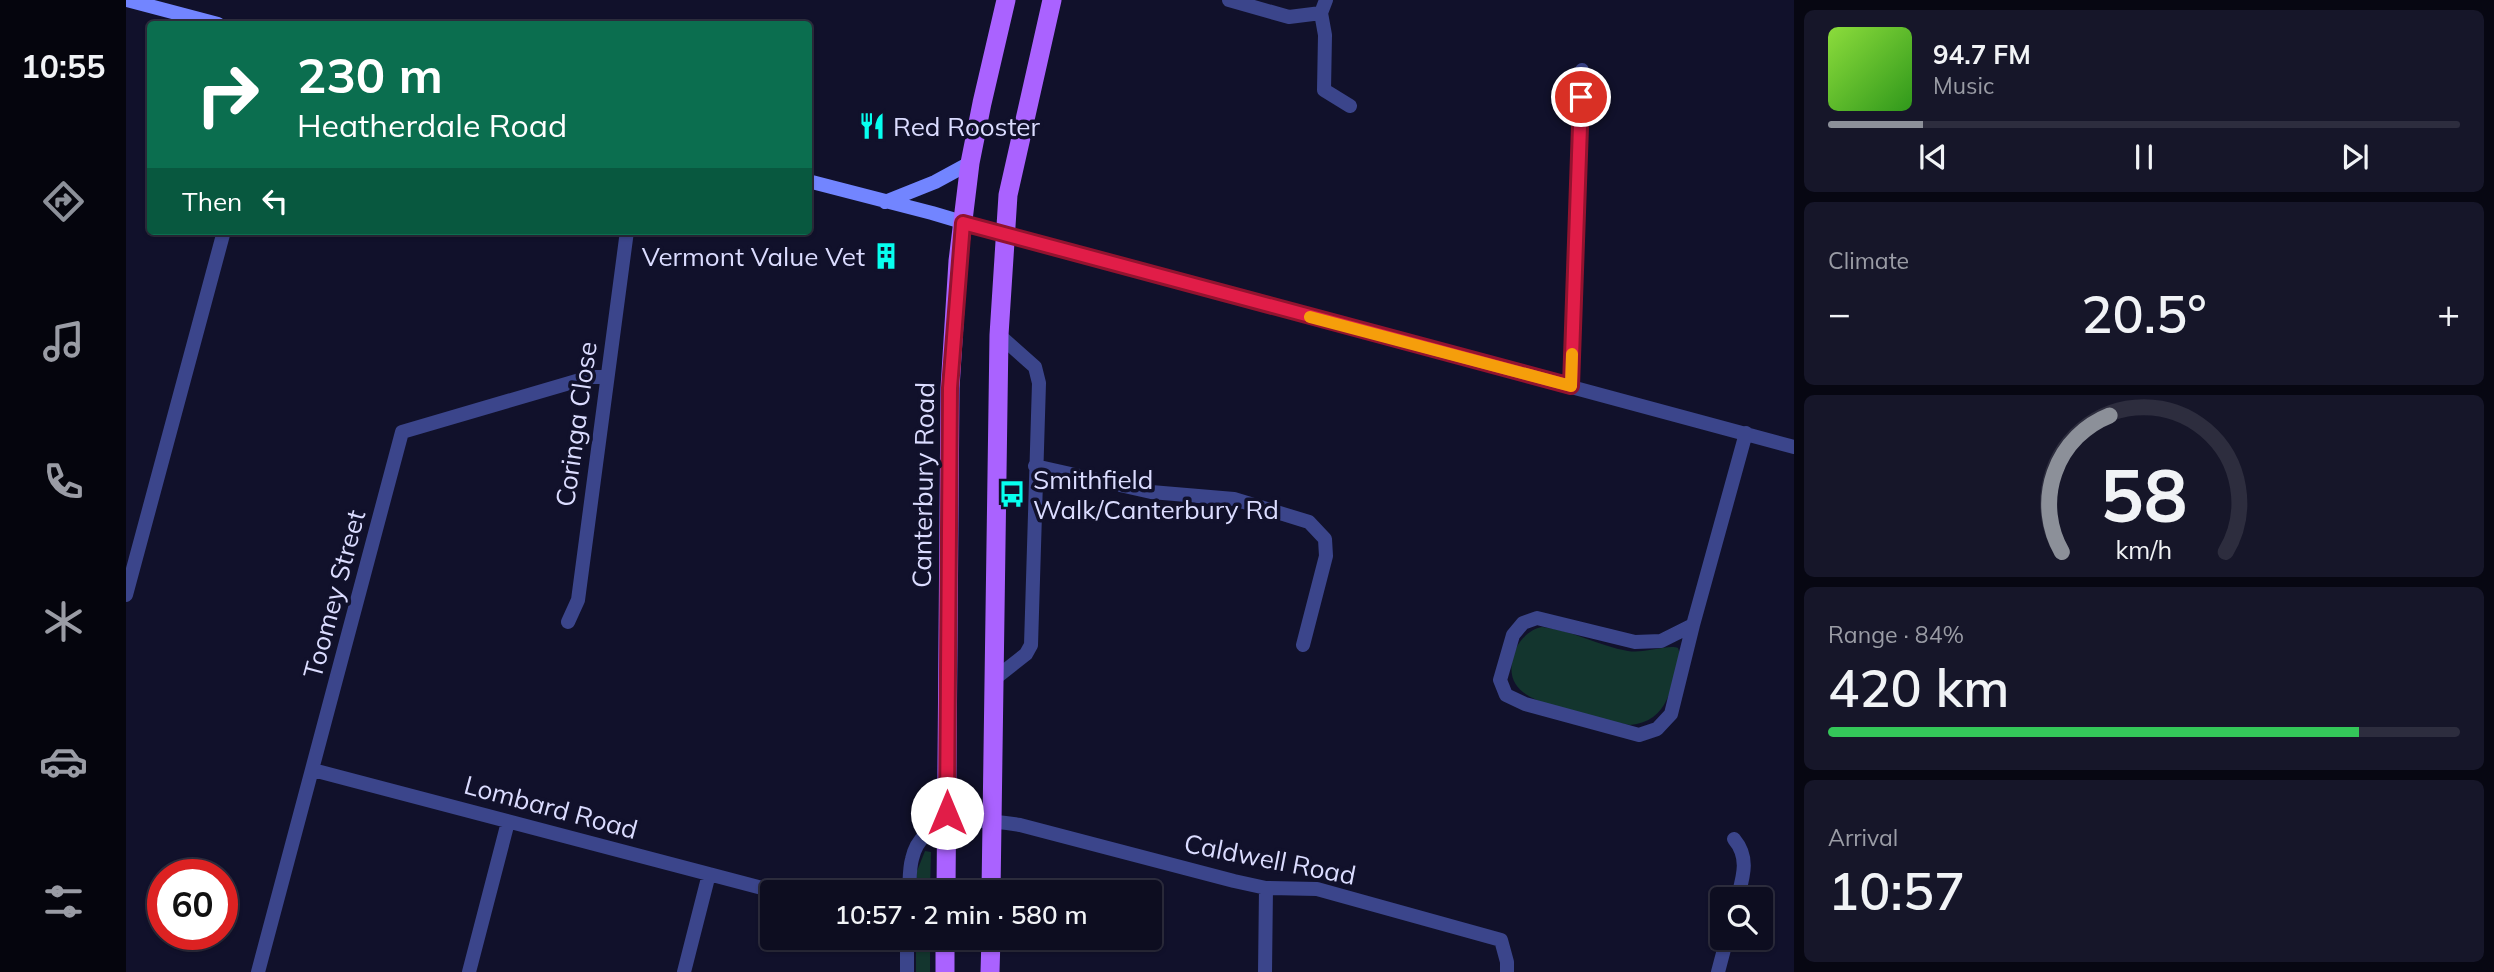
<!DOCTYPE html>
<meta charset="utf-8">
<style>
body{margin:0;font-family:Mulish,sans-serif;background:#161629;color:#f1f3f6;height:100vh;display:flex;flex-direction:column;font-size:26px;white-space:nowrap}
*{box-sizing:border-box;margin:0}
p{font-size:23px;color:#9a9ca5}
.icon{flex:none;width:38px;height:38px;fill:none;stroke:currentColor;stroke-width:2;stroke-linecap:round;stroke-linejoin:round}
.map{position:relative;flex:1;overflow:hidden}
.side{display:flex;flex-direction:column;gap:10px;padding:10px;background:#070712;width:700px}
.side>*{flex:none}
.hud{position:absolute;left:21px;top:21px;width:665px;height:214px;border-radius:7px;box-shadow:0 2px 5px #0004,0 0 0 2px #2d2d3e;background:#0b6e4f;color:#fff;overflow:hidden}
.tools{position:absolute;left:1584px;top:887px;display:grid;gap:14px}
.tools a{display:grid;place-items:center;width:63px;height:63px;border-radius:7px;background:#0d0d20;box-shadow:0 2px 5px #0004,0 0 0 2px #2d2d3e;font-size:35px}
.speed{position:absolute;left:21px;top:859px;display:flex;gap:14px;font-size:35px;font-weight:700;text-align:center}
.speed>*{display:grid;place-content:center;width:91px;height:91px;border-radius:50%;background:#0d0d20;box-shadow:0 2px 5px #0004,0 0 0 2px #2d2d3e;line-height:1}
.speed .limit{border:10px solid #d22;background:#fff;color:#111}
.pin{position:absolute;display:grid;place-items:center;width:60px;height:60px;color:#fff;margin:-30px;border:4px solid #fff;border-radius:50%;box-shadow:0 2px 7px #0007}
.me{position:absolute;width:77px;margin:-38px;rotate:0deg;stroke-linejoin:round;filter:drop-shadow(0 0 5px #0008)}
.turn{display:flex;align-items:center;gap:24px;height:147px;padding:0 35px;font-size:32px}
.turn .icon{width:91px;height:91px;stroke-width:2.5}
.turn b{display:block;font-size:49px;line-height:60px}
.then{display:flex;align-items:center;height:66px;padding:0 35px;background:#0003;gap:14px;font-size:26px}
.big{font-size:52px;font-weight:600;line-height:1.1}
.side .card{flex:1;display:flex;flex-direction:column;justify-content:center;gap:10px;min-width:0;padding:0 24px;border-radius:10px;background:#161629}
.side .dial{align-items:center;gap:0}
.dial svg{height:182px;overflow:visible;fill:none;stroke:#2d2d3e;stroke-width:7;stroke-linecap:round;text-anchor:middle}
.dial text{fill:#f1f3f6;stroke:none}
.song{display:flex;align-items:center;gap:21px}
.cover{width:84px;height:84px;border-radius:10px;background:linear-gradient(135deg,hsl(90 70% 55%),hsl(110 70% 35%))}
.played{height:7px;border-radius:4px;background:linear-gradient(90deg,#8c9099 15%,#2d2d3e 15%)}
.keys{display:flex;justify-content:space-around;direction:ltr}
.heat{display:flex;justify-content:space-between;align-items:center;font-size:38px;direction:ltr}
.charge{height:10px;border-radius:5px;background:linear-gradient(90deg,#34c759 84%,#2d2d3e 0)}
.trip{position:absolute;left:634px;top:880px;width:402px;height:70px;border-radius:7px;background:#0d0d20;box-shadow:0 2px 5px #0004,0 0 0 2px #2d2d3e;font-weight:600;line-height:70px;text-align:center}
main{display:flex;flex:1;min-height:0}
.tab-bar{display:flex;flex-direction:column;width:126px;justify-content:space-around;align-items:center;background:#05050d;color:#9a9ca5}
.tab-bar .icon{width:49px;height:49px}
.tab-bar .active{color:#8c9099}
.tab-bar b{font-size:32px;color:#f1f3f6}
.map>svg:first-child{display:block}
</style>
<main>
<nav class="tab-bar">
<b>10:55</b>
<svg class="icon active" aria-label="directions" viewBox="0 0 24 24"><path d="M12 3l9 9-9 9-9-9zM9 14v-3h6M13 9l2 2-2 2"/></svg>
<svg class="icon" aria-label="music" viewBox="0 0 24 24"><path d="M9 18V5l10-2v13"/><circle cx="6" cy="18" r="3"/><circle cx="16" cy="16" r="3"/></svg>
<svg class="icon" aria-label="phone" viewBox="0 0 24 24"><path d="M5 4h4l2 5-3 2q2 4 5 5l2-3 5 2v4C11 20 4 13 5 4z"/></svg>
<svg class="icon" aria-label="climate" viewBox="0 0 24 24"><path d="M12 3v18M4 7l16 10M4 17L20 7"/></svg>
<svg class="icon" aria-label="car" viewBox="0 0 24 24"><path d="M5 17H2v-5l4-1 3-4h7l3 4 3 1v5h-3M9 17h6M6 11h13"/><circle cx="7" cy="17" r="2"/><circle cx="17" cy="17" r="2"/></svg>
<svg class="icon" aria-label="filters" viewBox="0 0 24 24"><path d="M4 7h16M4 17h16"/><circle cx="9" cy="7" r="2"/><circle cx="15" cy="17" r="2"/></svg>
</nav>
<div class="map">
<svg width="1668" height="972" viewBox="0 0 1668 972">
<rect width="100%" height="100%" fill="#11112b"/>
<path fill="#13352e" d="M1416,627c29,3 57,19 86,24 16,3 40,-7 50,-3l2,6c-8,31 -11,68 -50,71 -18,-3 -35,-8 -53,-13 -32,-9 -79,-15 -62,-61 4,-11 15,-22 27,-24z
M799,851l6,1 -1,40h-14l1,-21z
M790,938h14v34h-14z"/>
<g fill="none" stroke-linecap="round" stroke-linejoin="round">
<path stroke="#3b458b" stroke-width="14" d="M1103,0l60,17 32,-4 5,-13
M1195,13l4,22 -1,55 26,16
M880,235l788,212
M1445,386l11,-316
M909,466l116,26 83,7 75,23 16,17 1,17 -23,89
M0,595l98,-364
M442,622l10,-22 49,-369
M1567,625l-22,89 -14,15 -18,6 -114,-31 -19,-9 -6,-15 13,-45 10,-12 14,-5 98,24 26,-1 32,-16 53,-192
M867,680l33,-26 5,-9 8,-262 -4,-16 -36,-32
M187,770l464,122
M1608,839c16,19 9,38 3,61
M783,892c1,-10 0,-22 3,-33 10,-47 72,-40 108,-34l214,56 32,7 51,1 184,51 6,22v10
M132,972l144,-540 188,-55h17
M343,972l39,-150
M558,972l25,-98
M781,972v-34
M1139,972l1,-84
M1592,972l9,-34"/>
<path stroke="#7285ff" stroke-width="14" d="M1,0l91,24
M682,181l124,32 74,22
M759,202l50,-20 35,-19"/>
<path stroke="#aa62ff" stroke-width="19" d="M820,892l4,-504 8,-127 12,-98 12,-60 24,-103
M865,892l8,-557 9,-140 44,-195
M819,972v-34
M864,972l1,-34"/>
</g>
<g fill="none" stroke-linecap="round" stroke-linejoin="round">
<defs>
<path id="route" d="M821,813l3,-425 13,-165 608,163 10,-289"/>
</defs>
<use href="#route" stroke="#92132f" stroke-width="18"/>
<use href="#route" stroke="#e11d48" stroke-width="12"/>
<path stroke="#f59e0b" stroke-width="12" d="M1184,317l261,69 1,-32"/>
</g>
<defs>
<symbol id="restaurant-bare" viewBox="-9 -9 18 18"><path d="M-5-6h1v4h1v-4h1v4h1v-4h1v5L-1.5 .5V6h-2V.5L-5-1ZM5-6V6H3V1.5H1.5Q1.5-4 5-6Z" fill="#07ffef" stroke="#11112b" stroke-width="2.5" paint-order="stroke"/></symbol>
<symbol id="building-bare" viewBox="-9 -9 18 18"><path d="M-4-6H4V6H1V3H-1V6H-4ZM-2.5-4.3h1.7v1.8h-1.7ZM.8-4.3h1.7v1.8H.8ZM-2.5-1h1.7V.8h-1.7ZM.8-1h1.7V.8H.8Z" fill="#07ffef" stroke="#11112b" stroke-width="2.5" paint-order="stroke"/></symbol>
<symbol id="bus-bare" viewBox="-9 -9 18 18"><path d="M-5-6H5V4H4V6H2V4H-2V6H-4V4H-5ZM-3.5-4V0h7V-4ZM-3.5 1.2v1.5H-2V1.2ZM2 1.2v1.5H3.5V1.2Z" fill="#07ffef" stroke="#11112b" stroke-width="2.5" paint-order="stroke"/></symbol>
</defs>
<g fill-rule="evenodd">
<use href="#restaurant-bare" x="727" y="107" width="38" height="38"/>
<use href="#building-bare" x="741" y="237" width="38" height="38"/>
<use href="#bus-bare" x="867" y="475" width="38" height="38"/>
</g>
<g text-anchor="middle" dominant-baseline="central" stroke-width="7" stroke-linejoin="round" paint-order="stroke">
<g font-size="26" fill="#dbdcff" stroke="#11112b" text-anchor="start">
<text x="767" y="126">Red Rooster</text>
<text x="739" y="256" text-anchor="end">Vermont Value Vet</text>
<text x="907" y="479">Smithfield<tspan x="907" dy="30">Walk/Canterbury Rd</tspan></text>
</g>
<g font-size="26" fill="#dbdcff" stroke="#11112b">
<text transform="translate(450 424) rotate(-82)">Coringa Close</text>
<text transform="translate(797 485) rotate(-89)">Canterbury Road</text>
<text transform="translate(208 594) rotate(-75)">Toomey Street</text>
<text transform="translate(425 807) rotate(15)">Lombard Road</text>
<text transform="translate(1144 859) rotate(11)">Caldwell Road</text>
</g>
</g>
</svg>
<div class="tools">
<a><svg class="icon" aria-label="search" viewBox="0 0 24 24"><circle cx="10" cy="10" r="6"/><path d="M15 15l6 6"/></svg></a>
</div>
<div class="speed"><div class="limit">60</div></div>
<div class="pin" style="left:1455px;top:97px;background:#d93025"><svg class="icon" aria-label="arrive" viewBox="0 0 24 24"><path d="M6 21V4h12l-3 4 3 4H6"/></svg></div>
<svg class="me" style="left:821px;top:813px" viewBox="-20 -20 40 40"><circle r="19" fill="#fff"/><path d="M0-13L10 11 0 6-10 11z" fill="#e11d48"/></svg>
<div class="trip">10:57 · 2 min · 580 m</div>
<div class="hud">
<div class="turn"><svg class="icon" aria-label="right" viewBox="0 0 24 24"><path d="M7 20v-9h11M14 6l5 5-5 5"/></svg><div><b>230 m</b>Heatherdale Road</div></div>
<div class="then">Then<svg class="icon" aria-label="left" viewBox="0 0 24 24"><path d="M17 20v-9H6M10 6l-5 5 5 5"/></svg></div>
</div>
</div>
<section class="side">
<div class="card">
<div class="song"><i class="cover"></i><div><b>94.7 FM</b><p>Music</p></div></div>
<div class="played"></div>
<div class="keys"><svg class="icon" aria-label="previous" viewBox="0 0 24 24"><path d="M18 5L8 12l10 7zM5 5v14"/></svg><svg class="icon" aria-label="pause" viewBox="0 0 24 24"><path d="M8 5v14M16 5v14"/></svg><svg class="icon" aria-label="next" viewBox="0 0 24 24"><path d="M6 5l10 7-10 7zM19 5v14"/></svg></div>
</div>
<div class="card"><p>Climate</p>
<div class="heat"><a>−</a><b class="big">20.5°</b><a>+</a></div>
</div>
<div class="card dial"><svg viewBox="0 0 100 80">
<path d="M14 69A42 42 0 1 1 86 69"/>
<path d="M14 69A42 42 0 0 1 35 9" stroke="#8c9099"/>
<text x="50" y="56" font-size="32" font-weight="700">58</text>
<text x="50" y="72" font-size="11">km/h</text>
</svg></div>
<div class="card"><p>Range · 84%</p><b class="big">420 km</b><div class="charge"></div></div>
<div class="card"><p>Arrival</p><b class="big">10:57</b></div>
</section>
</main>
